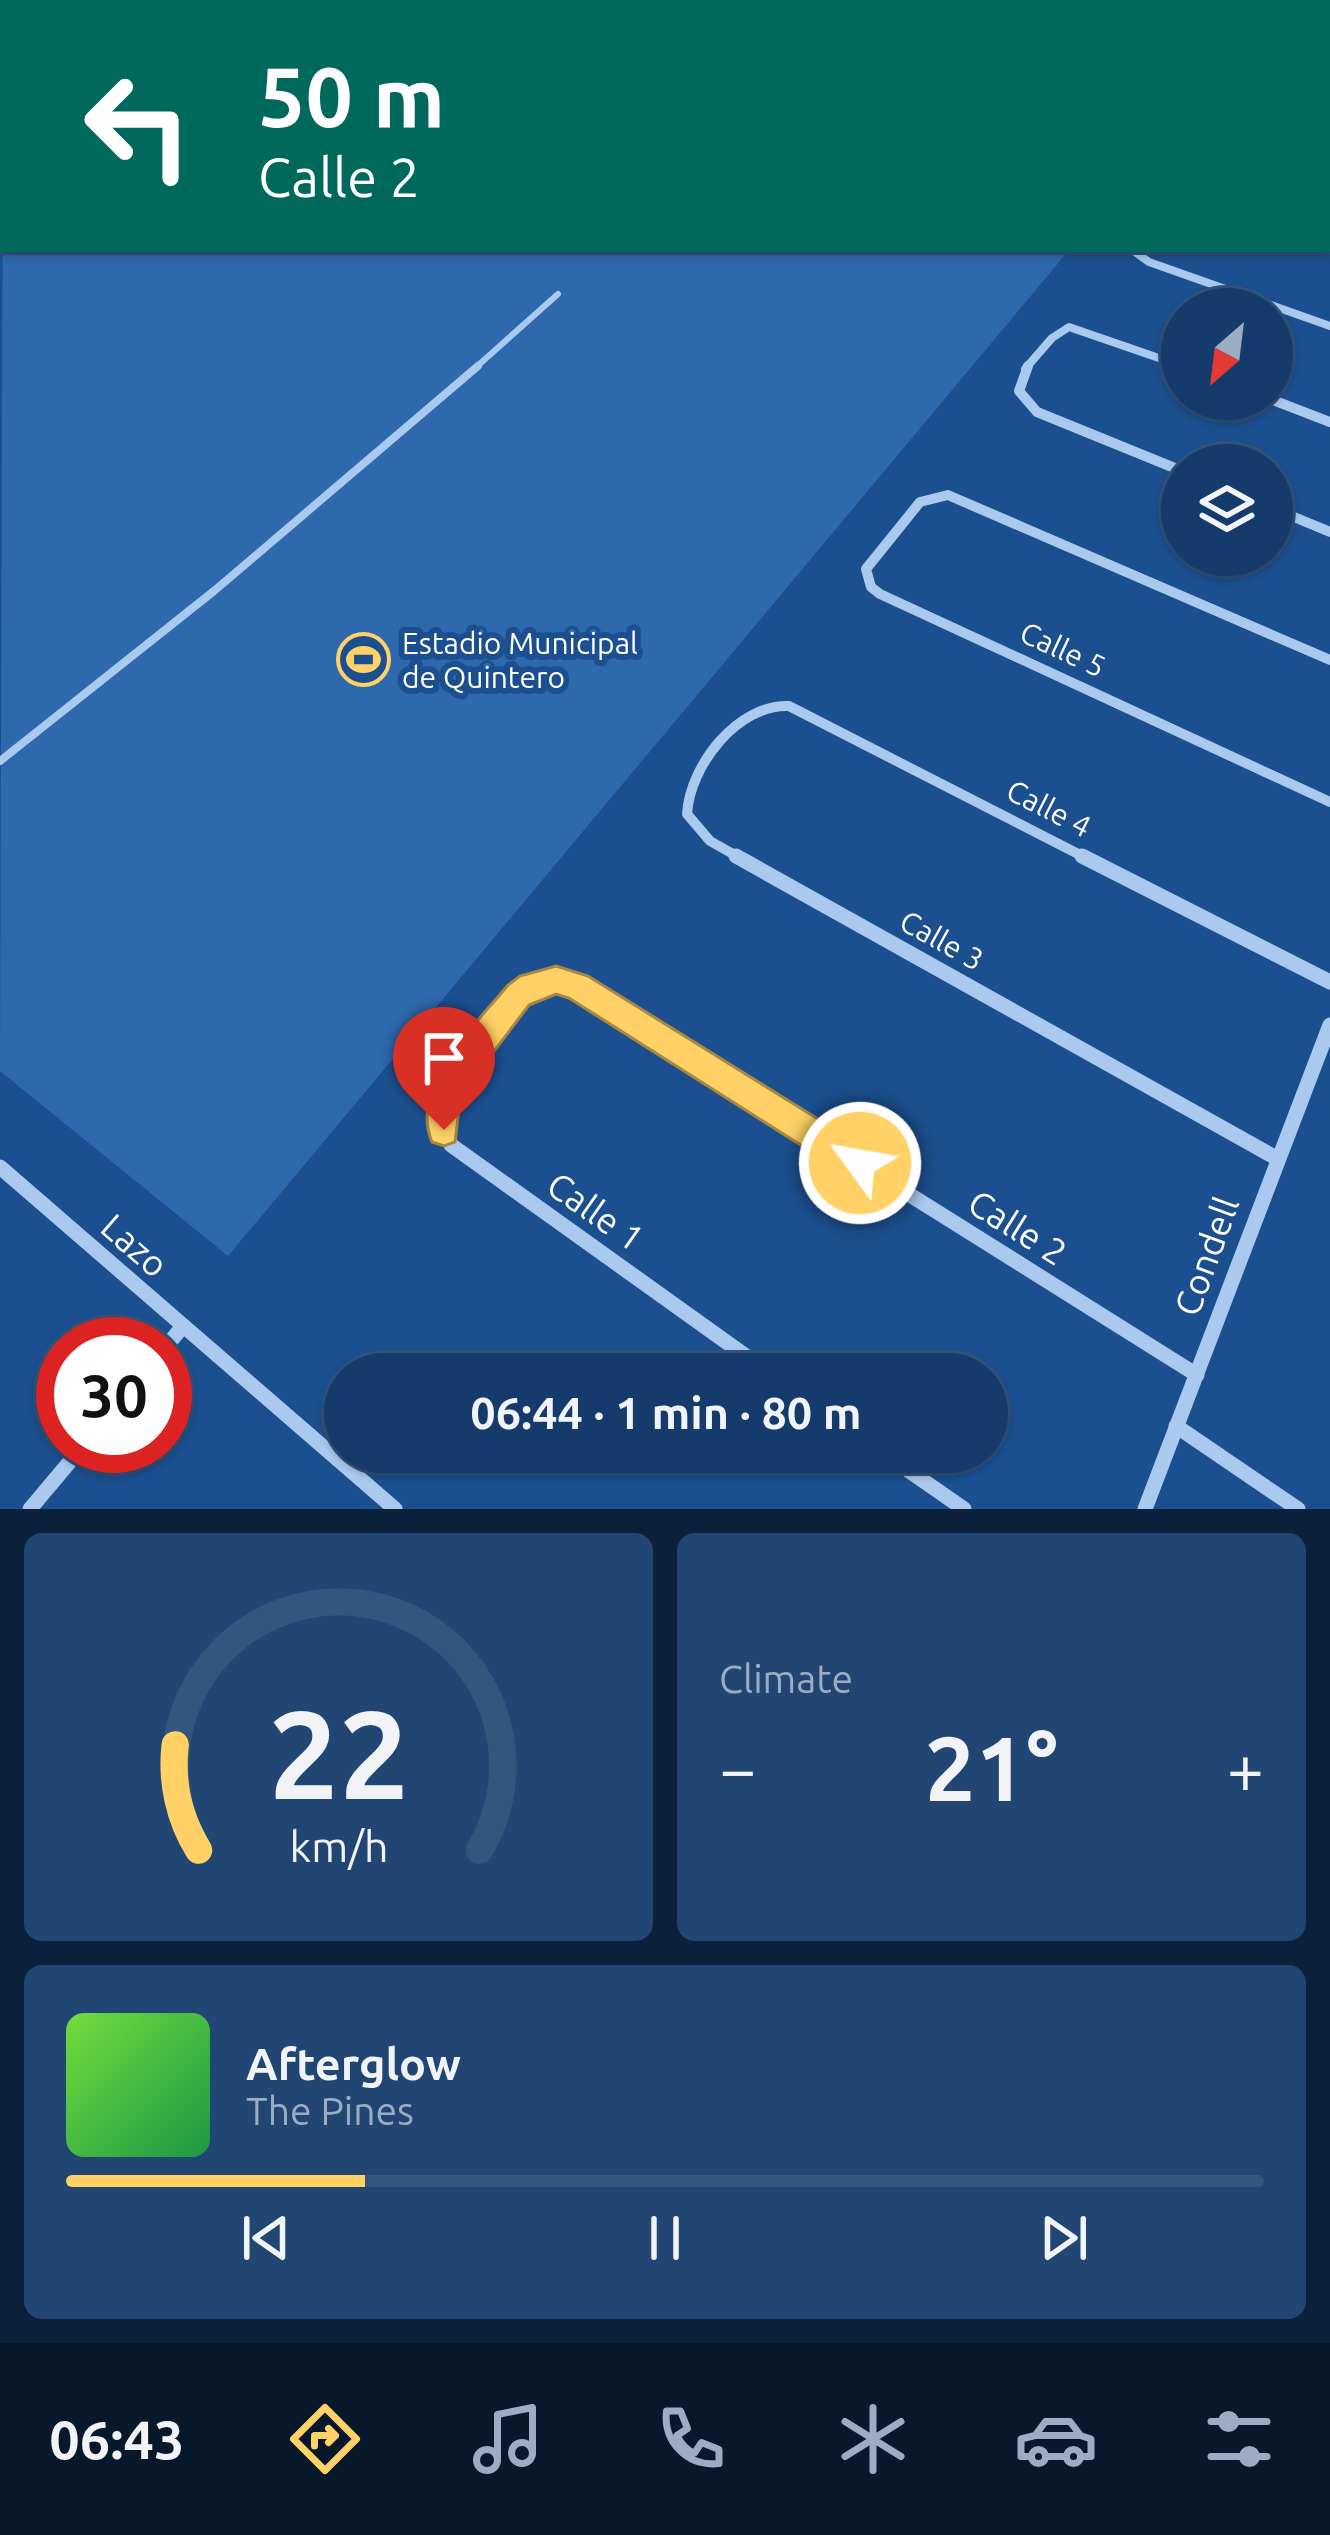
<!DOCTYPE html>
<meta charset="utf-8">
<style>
body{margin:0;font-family:Ubuntu,sans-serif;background:#214673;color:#f1f3f6;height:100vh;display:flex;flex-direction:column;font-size:45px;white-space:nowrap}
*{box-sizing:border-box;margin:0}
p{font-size:39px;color:#9dadc1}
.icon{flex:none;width:66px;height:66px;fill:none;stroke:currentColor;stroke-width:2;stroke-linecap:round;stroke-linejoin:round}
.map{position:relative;height:1509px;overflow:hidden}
.details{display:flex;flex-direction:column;gap:24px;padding:24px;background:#0b203b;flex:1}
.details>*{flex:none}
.top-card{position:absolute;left:0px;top:0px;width:1332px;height:252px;box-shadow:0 3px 9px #0004,0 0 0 3px #33557e;background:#00695c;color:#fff;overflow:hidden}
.needle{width:78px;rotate:208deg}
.controls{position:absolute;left:1161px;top:288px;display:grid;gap:24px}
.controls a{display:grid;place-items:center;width:132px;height:132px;border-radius:50%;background:#143b6b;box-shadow:0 3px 9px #0004,0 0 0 3px #33557e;font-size:60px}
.speed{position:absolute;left:36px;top:1317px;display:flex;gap:24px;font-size:60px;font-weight:700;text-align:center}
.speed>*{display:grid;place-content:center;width:156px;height:156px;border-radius:50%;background:#143b6b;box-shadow:0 3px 9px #0004,0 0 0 3px #33557e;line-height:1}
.speed .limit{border:18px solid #d22;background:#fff;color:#111}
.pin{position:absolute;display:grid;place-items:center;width:102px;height:102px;color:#fff;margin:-123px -51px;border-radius:50% 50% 50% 0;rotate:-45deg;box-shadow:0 0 12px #0007}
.pin .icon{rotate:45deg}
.me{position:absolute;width:132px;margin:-66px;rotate:302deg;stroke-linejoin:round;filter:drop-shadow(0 0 9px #0008)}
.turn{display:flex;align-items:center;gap:42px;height:252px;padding:0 60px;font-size:54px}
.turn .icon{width:156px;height:156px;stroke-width:2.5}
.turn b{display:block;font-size:84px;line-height:102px}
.big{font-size:90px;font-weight:700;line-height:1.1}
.details .card{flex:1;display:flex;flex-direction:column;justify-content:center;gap:18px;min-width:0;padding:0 42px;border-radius:18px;background:#214673}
.details .dial{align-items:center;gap:0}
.dial svg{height:312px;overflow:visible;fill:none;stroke:#33557e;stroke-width:7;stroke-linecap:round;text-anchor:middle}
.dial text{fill:#f1f3f6;stroke:none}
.song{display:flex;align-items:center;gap:36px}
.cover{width:144px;height:144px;border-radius:18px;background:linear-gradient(135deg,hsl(100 70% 55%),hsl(140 70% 35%))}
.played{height:12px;border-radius:6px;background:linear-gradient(90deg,#ffd166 25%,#33557e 25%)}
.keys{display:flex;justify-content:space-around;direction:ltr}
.heat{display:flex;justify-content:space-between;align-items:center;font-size:66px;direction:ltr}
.details .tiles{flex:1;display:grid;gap:24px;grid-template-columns:1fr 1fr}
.card:last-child{grid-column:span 2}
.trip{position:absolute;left:324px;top:1353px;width:684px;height:120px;border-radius:60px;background:#143b6b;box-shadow:0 3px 9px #0004,0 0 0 3px #33557e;font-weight:700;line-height:120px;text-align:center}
.tabs{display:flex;height:192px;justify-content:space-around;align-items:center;background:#08182b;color:#9dadc1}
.tabs .icon{width:84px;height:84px}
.tabs .selected{color:#ffd166}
.tabs b{font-size:54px;color:#f1f3f6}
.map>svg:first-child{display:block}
</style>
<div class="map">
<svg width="1330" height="1509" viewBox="0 0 1330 1509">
<rect width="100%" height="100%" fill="#1b4f8f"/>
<path fill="#2e69ad" d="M3,92v157h1067l-842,1007 -228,-185z"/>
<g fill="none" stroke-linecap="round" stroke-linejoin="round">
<path stroke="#a9c9ee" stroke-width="6" d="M64,0l7,3
M474,369l84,-75"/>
<path stroke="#a9c9ee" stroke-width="8" d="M0,761l214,-170 264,-225"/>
<path stroke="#a9c9ee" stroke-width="8" d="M503,0l9,3
M1091,0l9,3
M132,3l5,-3
M1131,249l18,13 181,64
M1025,369l27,-31 17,-11 113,39"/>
<path stroke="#a9c9ee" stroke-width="10" d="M1028,366l-9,25 18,21 145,59
M1270,399l60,23
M1272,508l58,24
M1330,660l-382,-165 -28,7 -54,67 5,18 9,7 450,208
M742,859l-32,-18 -23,-27c3,-49 51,-110 102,-108l299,153"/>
<path stroke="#a9c9ee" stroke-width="15" d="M736,856l542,303
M1082,856l248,126
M0,1167l395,342
M165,1348l18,-22
M771,1374l-320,-229 -10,-31 9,-30 69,-89 26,-14 32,5 620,389
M1176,1426l122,83
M882,1452l82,57
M30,1509l53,-63
M1145,1509l185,-484"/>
<path fill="#d6e6fa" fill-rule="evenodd" d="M3,68v10l-3,1v-10z"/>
</g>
<path fill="#ffd166" stroke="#a68842" stroke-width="3" d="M556,966l32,10 283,176 5,11 -5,12 -11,5 -12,-5 -279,-177 -13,-4 -27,11 -59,78 -10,18 -5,41 -11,4 -12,-4c-24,-57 43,-116 76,-157l12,-9z"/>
<defs>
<symbol id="stadium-ring" viewBox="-11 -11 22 22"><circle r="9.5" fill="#1b4f8f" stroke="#ffd166" stroke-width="1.5"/><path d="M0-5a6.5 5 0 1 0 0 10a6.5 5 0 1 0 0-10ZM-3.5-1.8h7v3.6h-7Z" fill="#ffd166"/></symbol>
</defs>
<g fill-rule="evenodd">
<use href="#stadium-ring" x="334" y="630" width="59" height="59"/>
</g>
<g text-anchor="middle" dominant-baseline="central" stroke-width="12" stroke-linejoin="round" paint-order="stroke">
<g font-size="30" fill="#fff" stroke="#1b4f8f" text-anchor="start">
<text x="402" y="643">Estadio Municipal<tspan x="402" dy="34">de Quintero</tspan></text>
</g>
<g font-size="30" fill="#fff" stroke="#1b4f8f">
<text transform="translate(1063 649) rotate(25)">Calle 5</text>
<text transform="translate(1049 808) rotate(27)">Calle 4</text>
<text transform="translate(942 940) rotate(29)">Calle 3</text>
</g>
<g font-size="36" fill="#fff" stroke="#1b4f8f">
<text transform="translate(596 1211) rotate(35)">Calle 1</text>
<text transform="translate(1018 1227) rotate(32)">Calle 2</text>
<text transform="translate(135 1245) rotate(41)">Lazo</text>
<text transform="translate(1206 1256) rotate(-70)">Condell</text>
</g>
</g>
</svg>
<div class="controls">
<a><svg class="needle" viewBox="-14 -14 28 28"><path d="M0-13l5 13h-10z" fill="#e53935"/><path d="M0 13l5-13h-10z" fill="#9dadc1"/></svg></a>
<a><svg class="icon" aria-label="layers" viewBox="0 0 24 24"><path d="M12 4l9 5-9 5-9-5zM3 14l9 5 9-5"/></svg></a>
</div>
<div class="speed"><div class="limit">30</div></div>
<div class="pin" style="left:444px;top:1130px;background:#d93025"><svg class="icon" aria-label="arrive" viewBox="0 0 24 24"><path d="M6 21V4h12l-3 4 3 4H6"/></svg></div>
<svg class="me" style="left:860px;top:1163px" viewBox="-20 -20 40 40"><circle r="17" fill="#ffd166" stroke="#fff" stroke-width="3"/><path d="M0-11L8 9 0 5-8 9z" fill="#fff"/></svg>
<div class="trip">06:44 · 1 min · 80 m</div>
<div class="top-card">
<div class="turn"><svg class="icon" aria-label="left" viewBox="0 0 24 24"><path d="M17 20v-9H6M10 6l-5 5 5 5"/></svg><div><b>50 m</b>Calle 2</div></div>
</div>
</div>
<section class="details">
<div class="tiles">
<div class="card dial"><svg viewBox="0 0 100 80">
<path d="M14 69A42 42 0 1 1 86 69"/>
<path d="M14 69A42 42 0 0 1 8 42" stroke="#ffd166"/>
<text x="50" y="56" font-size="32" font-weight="700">22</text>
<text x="50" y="72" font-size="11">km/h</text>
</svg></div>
<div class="card"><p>Climate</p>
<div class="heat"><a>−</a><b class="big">21°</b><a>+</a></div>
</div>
<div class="card">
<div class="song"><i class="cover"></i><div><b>Afterglow</b><p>The Pines</p></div></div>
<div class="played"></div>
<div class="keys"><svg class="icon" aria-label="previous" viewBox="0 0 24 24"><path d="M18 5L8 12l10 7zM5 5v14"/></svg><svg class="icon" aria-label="pause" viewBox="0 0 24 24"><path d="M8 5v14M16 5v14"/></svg><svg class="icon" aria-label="next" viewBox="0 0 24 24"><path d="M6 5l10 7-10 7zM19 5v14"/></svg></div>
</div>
</div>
</section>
<nav class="tabs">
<b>06:43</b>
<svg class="icon selected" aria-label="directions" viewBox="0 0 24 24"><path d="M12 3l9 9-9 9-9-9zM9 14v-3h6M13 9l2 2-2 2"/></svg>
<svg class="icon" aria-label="music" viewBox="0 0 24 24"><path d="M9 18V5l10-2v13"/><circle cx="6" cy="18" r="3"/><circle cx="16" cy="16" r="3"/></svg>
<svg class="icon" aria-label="phone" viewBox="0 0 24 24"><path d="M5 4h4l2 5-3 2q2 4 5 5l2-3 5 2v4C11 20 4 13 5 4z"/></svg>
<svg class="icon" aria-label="climate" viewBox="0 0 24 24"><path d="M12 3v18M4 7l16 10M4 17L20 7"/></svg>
<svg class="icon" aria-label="car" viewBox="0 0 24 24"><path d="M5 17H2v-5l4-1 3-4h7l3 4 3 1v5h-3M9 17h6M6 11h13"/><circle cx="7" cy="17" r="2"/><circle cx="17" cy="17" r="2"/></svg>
<svg class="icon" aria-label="filters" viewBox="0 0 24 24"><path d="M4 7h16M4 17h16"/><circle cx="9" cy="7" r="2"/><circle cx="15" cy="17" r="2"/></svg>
</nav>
